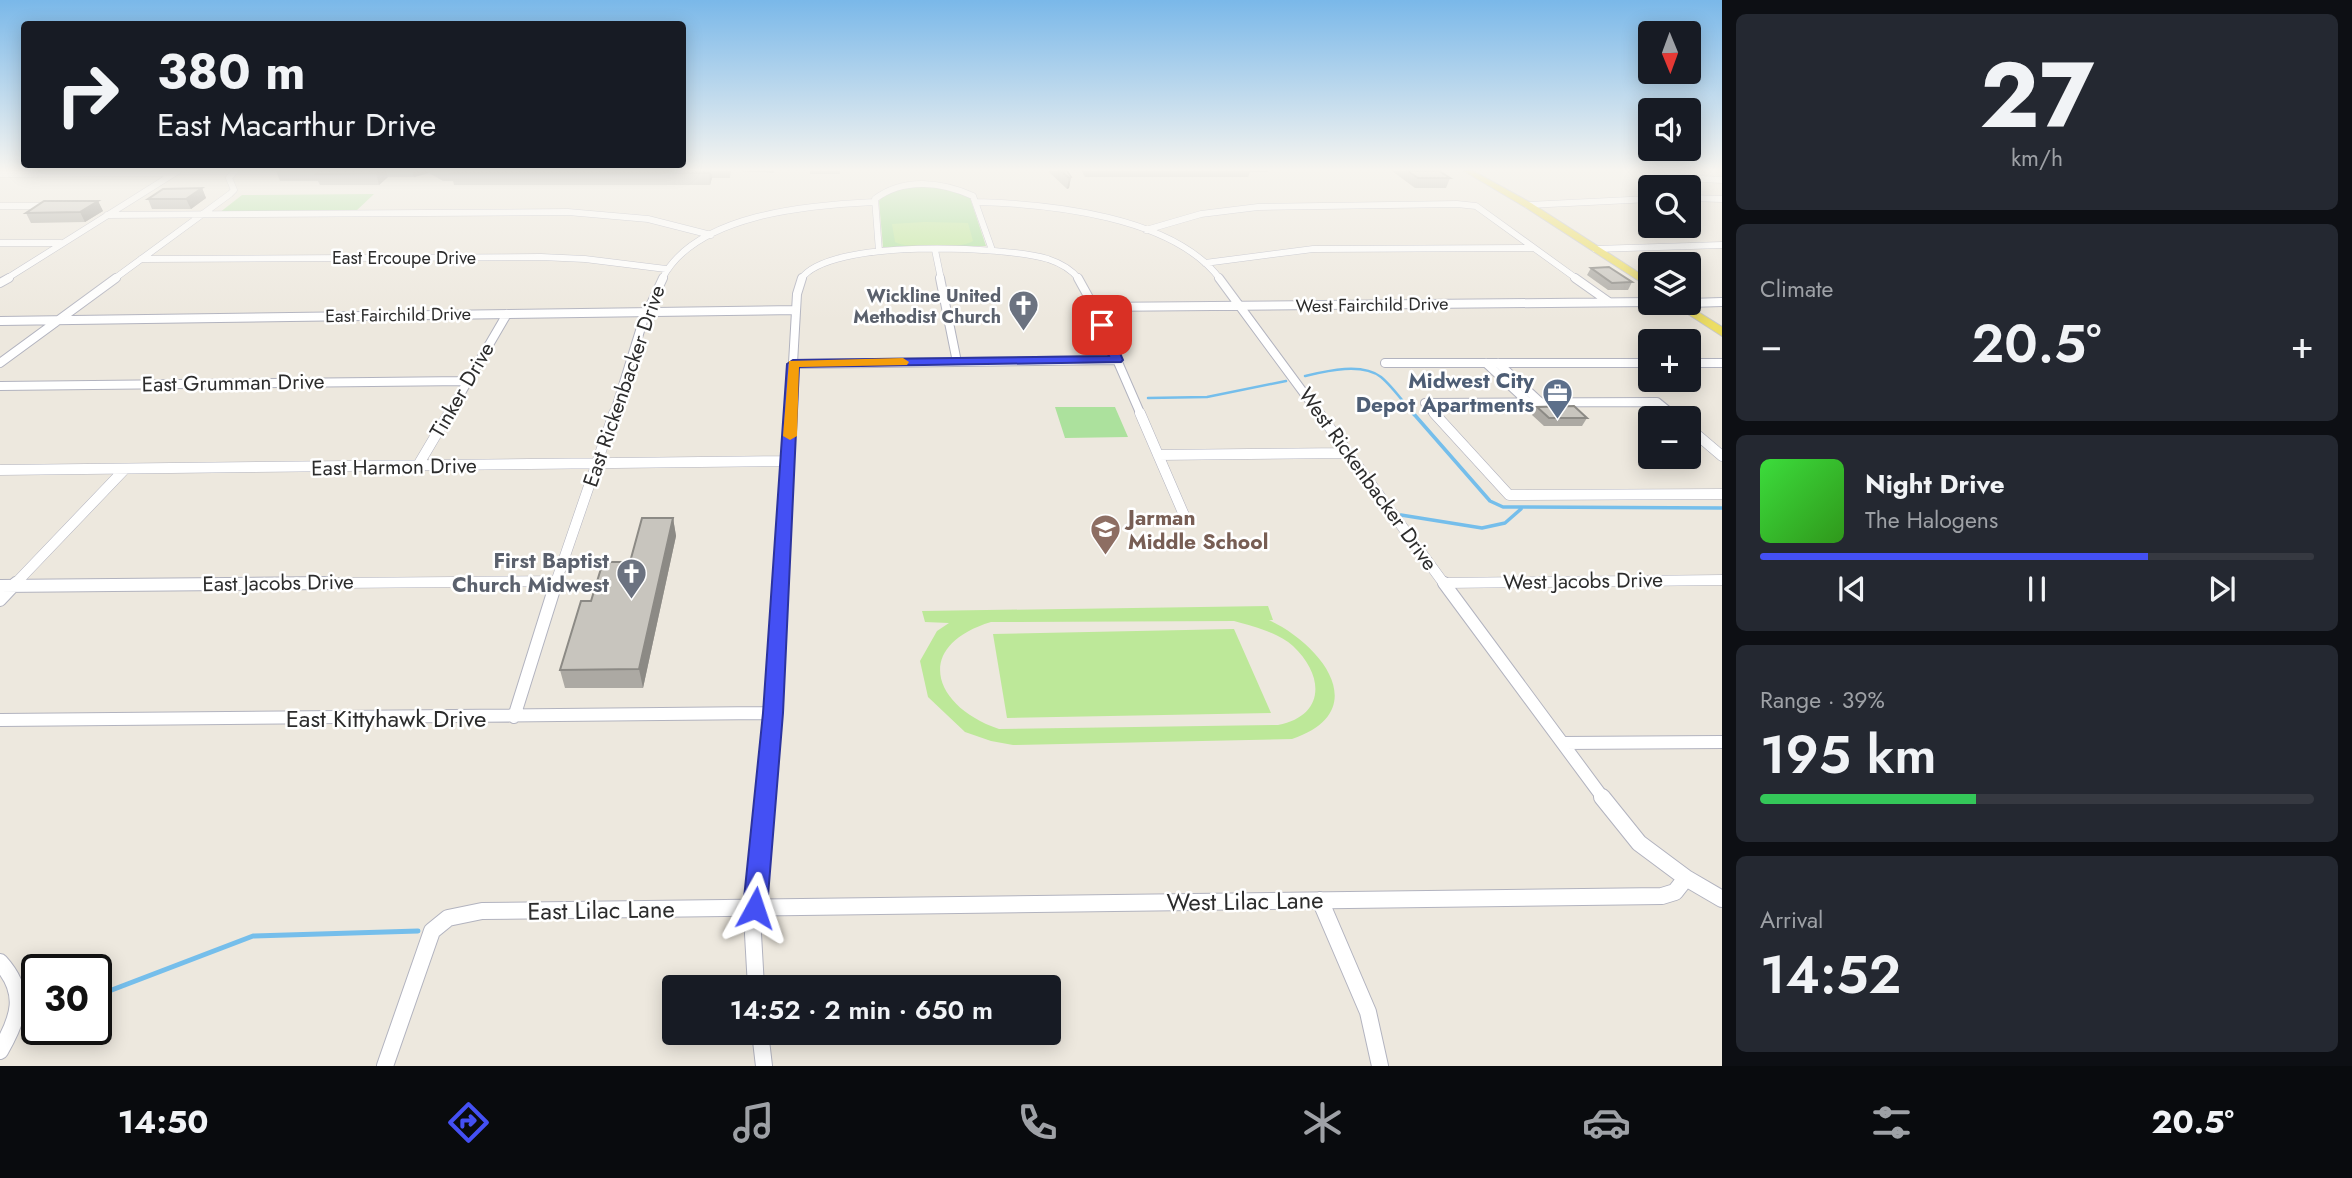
<!DOCTYPE html>
<meta charset="utf-8">
<style>
body{margin:0;font-family:Jost,sans-serif;background:#242831;color:#f1f3f6;height:100vh;display:flex;flex-direction:column;font-size:26px;white-space:nowrap}
*{box-sizing:border-box;margin:0}
p{font-size:23px;color:#9ea1a6}
.icon{flex:none;width:38px;height:38px;fill:none;stroke:currentColor;stroke-width:2;stroke-linecap:round;stroke-linejoin:round}
.map{position:relative;flex:1;overflow:hidden}
.drawer{display:flex;flex-direction:column;gap:14px;padding:14px;background:#0d0f14;width:630px}
.drawer>*{flex:none}
.top-card{position:absolute;left:21px;top:21px;width:665px;height:147px;border-radius:7px;box-shadow:0 4px 18px #0003;background:#171b24;color:#f1f3f6;overflow:hidden}
.needle{width:46px;rotate:179deg}
.fabs{position:absolute;left:1638px;top:21px;display:grid;gap:14px}
.fabs a{display:grid;place-items:center;width:63px;height:63px;border-radius:7px;background:#171b24;box-shadow:0 4px 18px #0003;font-size:35px}
.speed{position:absolute;left:21px;top:954px;display:flex;gap:14px;font-size:35px;font-weight:700;text-align:center}
.speed>*{display:grid;place-content:center;width:91px;height:91px;border-radius:50%;background:#171b24;box-shadow:0 4px 18px #0003;line-height:1}
.speed .limit{border:4px solid #111;border-radius:10px;background:#fff;color:#111}
.pin{position:absolute;display:grid;place-items:center;width:60px;height:60px;color:#fff;margin:-30px;border-radius:14px;box-shadow:0 4px 10px #0006}
.me{position:absolute;width:77px;margin:-38px;rotate:5deg;stroke-linejoin:round;filter:drop-shadow(0 0 5px #0008)}
.turn{display:flex;align-items:center;gap:24px;height:147px;padding:0 21px;font-size:32px}
.turn .icon{width:91px;height:91px;stroke-width:2.5}
.turn b{display:block;font-size:49px;line-height:60px}
.big{font-size:52px;font-weight:600;line-height:1.1}
.drawer .card{flex:1;display:flex;flex-direction:column;justify-content:center;gap:10px;min-width:0;padding:0 24px;border-radius:10px;background:#242831}
.drawer .dial{align-items:center;gap:0}
.dial b{font-size:91px;line-height:1}
.song{display:flex;align-items:center;gap:21px}
.cover{width:84px;height:84px;border-radius:10px;background:linear-gradient(135deg,hsl(120 70% 55%),hsl(110 70% 35%))}
.played{height:7px;border-radius:4px;background:linear-gradient(90deg,#4450f4 70%,#363941 70%)}
.keys{display:flex;justify-content:space-around;direction:ltr}
.heat{display:flex;justify-content:space-between;align-items:center;font-size:38px;direction:ltr}
.charge{height:10px;border-radius:5px;background:linear-gradient(90deg,#34c759 39%,#363941 0)}
.trip{position:absolute;left:662px;top:975px;width:399px;height:70px;border-radius:7px;background:#171b24;box-shadow:0 4px 18px #0003;font-weight:600;line-height:70px;text-align:center}
.tabs{display:flex;height:112px;justify-content:space-around;align-items:center;background:#090b0e;color:#9ea1a6}
.tabs .icon{width:49px;height:49px}
.tabs .current{color:#4450f4}
.tabs b{font-size:32px;color:#f1f3f6}
main{display:flex;flex:1;min-height:0}
.map>svg:first-child{display:block}
</style>
<main>
<div class="map">
<svg width="1722" height="1066" viewBox="0 0 1722 1066">
<rect width="100%" height="100%" fill="#ede8de"/>
<path fill="#ace19d" d="M925,186l28,4 17,8 16,48 -103,1 -4,-46c11,-13 30,-13 46,-15z
M374,194l-18,17 -137,2 23,-18z
M1055,407h60l13,30 -63,1z"/>
<path fill="#bde899" fill-rule="evenodd" d="M925,222l43,1 5,18c-12,8 -66,8 -78,1l-3,-18z
M1268,606l5,14h-4c53,25 105,91 23,119l-279,6 -22,-4 -26,-9 -37,-35 -8,-36 17,-30 12,-8 -24,-1 -3,-11zM1234,621c19,5 45,12 59,25 32,30 32,70 -15,79l-279,4c-66,-22 -87,-83 -8,-107z
M1234,629l37,84 -264,5 -14,-84z"/>
<g fill="none" stroke-linecap="round" stroke-linejoin="round">
<path stroke="#75beeb" stroke-width="2.5" d="M1305,376c21,-5 57,-14 76,1 12,10 23,26 33,38
M1148,398l59,-1 79,-16"/>
<path stroke="#75beeb" stroke-width="3.5" d="M1413,413l77,88 13,6 219,1
M1401,515l81,13 23,-5 16,-14"/>
<path stroke="#75beeb" stroke-width="5" d="M96,996l157,-60 165,-5"/>
<defs>
<path id="street-far4" d="M1667,171l15,7 40,2
M0,174l173,-1
M1689,198l33,1
M977,202c72,2 196,14 243,77
M1528,205l122,-6
M0,206h51
M107,215l461,-3 80,7 63,16
M1146,230l55,-16 57,-7 199,-3 19,2 101,73
M0,243h61
M1595,249l127,-4
M935,250l6,29
M879,251l-4,-52c29,-22 67,-17 98,-3l19,54
M141,259l400,-2 44,2 81,10
M1205,263l108,-14 219,-1
M6,279l172,-108
M114,279l116,-85 4,-4 -5,-12 6,-7
M662,279c33,-65 147,-74 212,-77
M801,279c28,-41 202,-33 247,-20 12,4 23,10 31,20"/>
<path id="street-far3" d="M940,278l17,84
M1078,278l16,29 47,108
M1219,278l101,137
M1575,278l34,24
M0,283l9,-5
M1689,303l33,-1
M1094,307l556,-5
M0,321l796,-11
M0,363l116,-85
M1385,363h265
M1486,363l42,39
M1498,363l42,39
M1689,363h33
M793,364l324,-4
M0,386l466,-5
M448,415l59,-101
M614,415l29,-94 20,-43
M790,415l7,-121 5,-16
M1436,415l-11,-12 232,-1 16,13"/>
<path id="street-far2" d="M1140,413l44,102
M1319,413l126,172
M1434,413l75,82 213,-1
M1671,413l6,5
M1689,428l33,28
M1158,455l190,-2
M417,467l32,-54
M0,470l789,-9
M1445,583l277,-3
M14,585l110,-115
M133,585l424,-4
M555,585l59,-172
M780,585l10,-172"/>
<path id="street-far1" d="M1444,583l159,215
M0,586l328,-3
M0,600l16,-17
M514,717l42,-134
M0,720l773,-7
M1563,743l159,-1
M765,798l15,-215"/>
<path id="street" d="M1602,797l37,46 47,35
M1320,900l48,112 12,54
M0,962c28,31 19,56 0,89
M756,987l-3,-53 12,-137
M760,1032l4,34
M385,1066l47,-135 16,-13 34,-7 1180,-15 13,-4 11,-14 36,21"/>
<path id="primary" d="M1464,171h9l58,32 119,77v8l-125,-81z
M1671,303h13l38,24v9z"/>
</defs>
<use href="#street-far4" stroke="#b2b3bf" stroke-width="7"/>
<use href="#street-far3" stroke="#b2b3bf" stroke-width="10"/>
<use href="#street-far2" stroke="#b2b3bf" stroke-width="11"/>
<use href="#street-far1" stroke="#b2b3bf" stroke-width="14"/>
<use href="#street" stroke="#b2b3bf" stroke-width="18"/>
<use href="#primary" stroke="#c8c8c8" stroke-width="2"/>
<use href="#street-far4" stroke="#fff" stroke-width="6"/>
<use href="#street-far3" stroke="#fff" stroke-width="8"/>
<use href="#street-far2" stroke="#fff" stroke-width="10"/>
<use href="#street-far1" stroke="#fff" stroke-width="12"/>
<use href="#street" stroke="#fff" stroke-width="16"/>
<use href="#primary" fill="#ecdd64" fill-rule="evenodd"/>
</g>
<path fill="#aca9a3" d="M276,171h455l-1,7h-18l-2,7h-256l-1,-4h-10l-14,-8 -15,4h-26l-9,8h-59l-2,-4h-38z
M738,171h36v2z
M810,171h30v3h-30z
M1048,171h19l4,6 -2,11 -2,1z
M1082,171h186l-1,1h-17l-2,5h-163z
M1392,171h47l11,7 -4,10h-31z
M202,188l4,10 -15,11h-39l-4,-10z
M98,201l5,10 -18,11 -54,1 -5,-10z
M1591,268l41,14 -4,8h-20l-21,-15z
M1537,407l50,11 -5,8h-38l-12,-11z
M673,518l3,18 -33,152h-78l-5,-18 31,-69z"/>
<path fill="#8c8a85" d="M379,171h7l2,6 -9,8 -3,-12z
M412,171h16l1,2 -15,4z
M709,171h2l1,7 -2,7z
M1071,177l-2,11 -2,1 2,-11z
M202,188l4,10 -15,11 -5,-10z
M98,201l5,10 -18,11 -5,-10z
M673,518l3,18 -33,152 -4,-19z"/>
<path fill="#c8c5be" stroke="#8c8a85" stroke-width="2" d="M319,171h60l-3,2 -60,1z
M453,171h256l-1,2h-257z
M1061,171h6l4,6 -2,1z
M1408,171h31l11,7h-32z
M202,188l-16,11h-38l15,-10z
M44,201h54l-18,11 -54,1z
M1609,267l23,15 -20,1 -21,-15z
M1574,406l13,12h-38l-12,-11z
M642,518h31l-34,151 -79,1 21,-69h10l12,-39h27z"/>
<linearGradient id="sky" x2="0" y2="1"><stop stop-color="#7ab8e9"/><stop offset="0.53" stop-color="#f7f5f0"/><stop offset="1" stop-color="#f7f5f0" stop-opacity="0"/></linearGradient>
<rect width="1722" height="320" fill="url(#sky)"/>
<path fill="#4450f4" stroke="#2c349f" stroke-width="2" d="M1102,321l6,4 15,35 -2,2 -322,5 -16,346 -16,195 -4,7 -8,3 -8,-3 -4,-7 20,-195 24,-349 6,-4 316,-4 -13,-31z"/>
<path fill="#f59e0b" d="M903,358l6,4 -2,3 -108,2 -2,69 -7,4 -7,-4 6,-75z"/>
<defs>
<symbol id="church-pin" viewBox="-11 -11 22 30"><path d="M0 17L-7.5 6A9.5 9.5 0 1 1 7.5 6Z" fill="#6b7280" stroke="#fff"/><path d="M-1.2-6h2.4v3.5h3.3v2.4h-3.3V6h-2.4V-.1h-3.3v-2.4h3.3Z" fill="#fff"/></symbol>
<symbol id="office-pin" viewBox="-11 -11 22 30"><path d="M0 17L-7.5 6A9.5 9.5 0 1 1 7.5 6Z" fill="#5c6f8a" stroke="#fff"/><path d="M-6-3h4V-5.5h4V-3h4V5H-6ZM-1-4.5V-3h2v-1.5ZM-6 0V1H6V0Z" fill="#fff"/></symbol>
<symbol id="school-pin" viewBox="-11 -11 22 30"><path d="M0 17L-7.5 6A9.5 9.5 0 1 1 7.5 6Z" fill="#8d6e63" stroke="#fff"/><path d="M0-5L7-2L0 1L-7-2ZM-4 1L0 2.5L4 1V4Q0 6-4 4Z" fill="#fff"/></symbol>
</defs>
<g fill-rule="evenodd">
<use href="#church-pin" x="1006" y="288" width="35" height="47"/>
<use href="#office-pin" x="1540" y="376" width="35" height="47"/>
<use href="#school-pin" x="1088" y="512" width="35" height="47"/>
<use href="#church-pin" x="614" y="556" width="35" height="47"/>
</g>
<g text-anchor="middle" dominant-baseline="central" stroke-width="5" stroke-linejoin="round" paint-order="stroke">
<g font-size="18" fill="#2c2c2c" stroke="#fff">
<text x="404" y="258">East Ercoupe Drive</text>
<text transform="translate(1372 305) rotate(-1)">West Fairchild Drive</text>
<text transform="translate(398 315) rotate(-1)">East Fairchild Drive</text>
</g>
<g font-size="18" font-weight="bold" fill="#5b616d" stroke="#fff" text-anchor="end">
<text x="1001" y="296">Wickline United<tspan x="1001" dy="21">Methodist Church</tspan></text>
</g>
<g font-size="21" font-weight="bold" fill="#4e5e75" stroke="#fff" text-anchor="end">
<text x="1534" y="381">Midwest City<tspan x="1534" dy="24">Depot Apartments</tspan></text>
</g>
<g font-size="21" fill="#2c2c2c" stroke="#fff">
<text transform="translate(233 383) rotate(-1)">East Grumman Drive</text>
<text transform="translate(624 386) rotate(-71)">East Rickenbacker Drive</text>
<text transform="translate(462 390) rotate(-60)">Tinker Drive</text>
<text transform="translate(394 467) rotate(-1)">East Harmon Drive</text>
<text transform="translate(1368 479) rotate(54)">West Rickenbacker Drive</text>
<text transform="translate(1583 581) rotate(-1)">West Jacobs Drive</text>
<text transform="translate(278 583) rotate(-1)">East Jacobs Drive</text>
</g>
<g font-size="21" font-weight="bold" fill="#785e54" stroke="#fff" text-anchor="start">
<text x="1128" y="518">Jarman<tspan x="1128" dy="24">Middle School</tspan></text>
</g>
<g font-size="21" font-weight="bold" fill="#5b616d" stroke="#fff" text-anchor="end">
<text x="609" y="561">First Baptist<tspan x="609" dy="24">Church Midwest</tspan></text>
</g>
<g font-size="24" fill="#2c2c2c" stroke="#fff">
<text x="386" y="718">East Kittyhawk Drive</text>
<text transform="translate(1245 901) rotate(-1)">West Lilac Lane</text>
<text transform="translate(601 910) rotate(-1)">East Lilac Lane</text>
</g>
</g>
</svg>
<div class="fabs">
<a><svg class="needle" viewBox="-14 -14 28 28"><path d="M0-13l5 13h-10z" fill="#e53935"/><path d="M0 13l5-13h-10z" fill="#9ea1a6"/></svg></a>
<a><svg class="icon" aria-label="sound" viewBox="0 0 24 24"><path d="M4 9h4l5-4v14l-5-4H4zM17 9q2 3 0 6"/></svg></a>
<a><svg class="icon" aria-label="search" viewBox="0 0 24 24"><circle cx="10" cy="10" r="6"/><path d="M15 15l6 6"/></svg></a>
<a><svg class="icon" aria-label="layers" viewBox="0 0 24 24"><path d="M12 4l9 5-9 5-9-5zM3 14l9 5 9-5"/></svg></a>
<a>+</a>
<a>−</a>
</div>
<div class="speed"><div class="limit">30</div></div>
<div class="pin" style="left:1102px;top:325px;background:#d93025"><svg class="icon" aria-label="arrive" viewBox="0 0 24 24"><path d="M6 21V4h12l-3 4 3 4H6"/></svg></div>
<svg class="me" style="left:755px;top:908px" viewBox="-20 -20 40 40"><path d="M0-17L14 15 0 8-14 15z" fill="#4450f4" stroke="#fff" stroke-width="4"/></svg>
<div class="trip">14:52 · 2 min · 650 m</div>
<div class="top-card">
<div class="turn"><svg class="icon" aria-label="right" viewBox="0 0 24 24"><path d="M7 20v-9h11M14 6l5 5-5 5"/></svg><div><b>380 m</b>East Macarthur Drive</div></div>
</div>
</div>
<section class="drawer">
<div class="card dial"><b>27</b><p>km/h</p></div>
<div class="card"><p>Climate</p>
<div class="heat"><a>−</a><b class="big">20.5°</b><a>+</a></div>
</div>
<div class="card">
<div class="song"><i class="cover"></i><div><b>Night Drive</b><p>The Halogens</p></div></div>
<div class="played"></div>
<div class="keys"><svg class="icon" aria-label="previous" viewBox="0 0 24 24"><path d="M18 5L8 12l10 7zM5 5v14"/></svg><svg class="icon" aria-label="pause" viewBox="0 0 24 24"><path d="M8 5v14M16 5v14"/></svg><svg class="icon" aria-label="next" viewBox="0 0 24 24"><path d="M6 5l10 7-10 7zM19 5v14"/></svg></div>
</div>
<div class="card"><p>Range · 39%</p><b class="big">195 km</b><div class="charge"></div></div>
<div class="card"><p>Arrival</p><b class="big">14:52</b></div>
</section>
</main>
<nav class="tabs">
<b>14:50</b>
<svg class="icon current" aria-label="directions" viewBox="0 0 24 24"><path d="M12 3l9 9-9 9-9-9zM9 14v-3h6M13 9l2 2-2 2"/></svg>
<svg class="icon" aria-label="music" viewBox="0 0 24 24"><path d="M9 18V5l10-2v13"/><circle cx="6" cy="18" r="3"/><circle cx="16" cy="16" r="3"/></svg>
<svg class="icon" aria-label="phone" viewBox="0 0 24 24"><path d="M5 4h4l2 5-3 2q2 4 5 5l2-3 5 2v4C11 20 4 13 5 4z"/></svg>
<svg class="icon" aria-label="climate" viewBox="0 0 24 24"><path d="M12 3v18M4 7l16 10M4 17L20 7"/></svg>
<svg class="icon" aria-label="car" viewBox="0 0 24 24"><path d="M5 17H2v-5l4-1 3-4h7l3 4 3 1v5h-3M9 17h6M6 11h13"/><circle cx="7" cy="17" r="2"/><circle cx="17" cy="17" r="2"/></svg>
<svg class="icon" aria-label="filters" viewBox="0 0 24 24"><path d="M4 7h16M4 17h16"/><circle cx="9" cy="7" r="2"/><circle cx="15" cy="17" r="2"/></svg>
<b>20.5°</b>
</nav>
